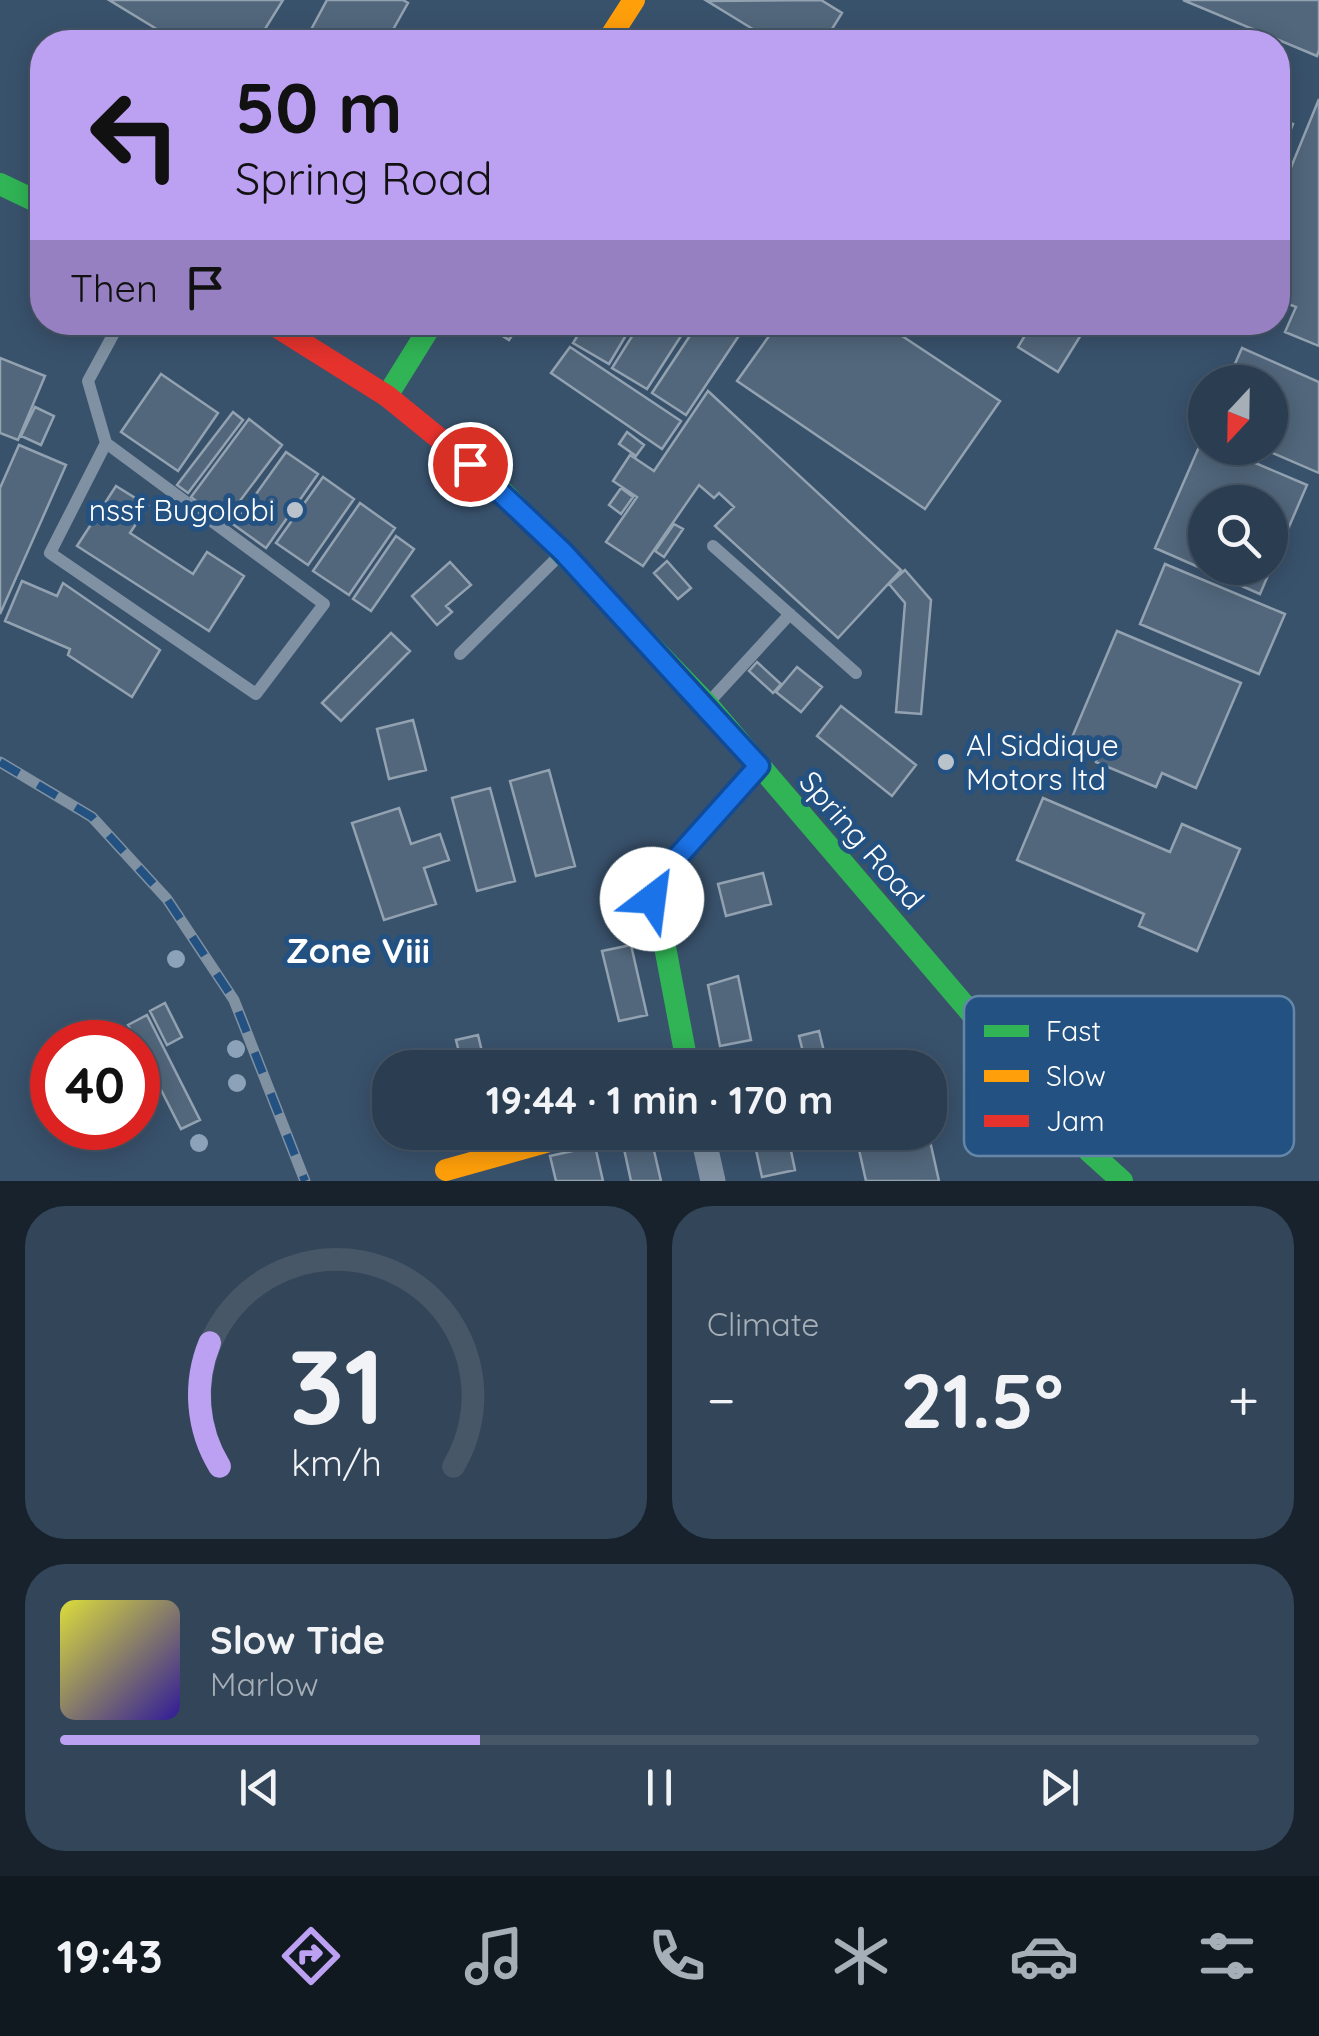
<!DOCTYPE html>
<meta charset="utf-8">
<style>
body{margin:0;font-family:Quicksand,sans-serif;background:#334558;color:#f1f3f6;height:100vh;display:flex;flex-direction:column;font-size:38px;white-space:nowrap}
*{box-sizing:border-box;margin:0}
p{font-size:32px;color:#a6aeb7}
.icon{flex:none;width:55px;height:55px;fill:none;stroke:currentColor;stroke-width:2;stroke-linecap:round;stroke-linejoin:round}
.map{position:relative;height:1181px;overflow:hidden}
.panel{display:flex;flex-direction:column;gap:25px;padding:25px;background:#18222d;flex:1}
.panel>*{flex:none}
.guide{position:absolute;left:30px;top:30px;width:1260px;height:305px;border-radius:40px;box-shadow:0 5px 25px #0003,0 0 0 2px #475768;background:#bca0f2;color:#111;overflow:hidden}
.needle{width:65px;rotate:202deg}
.buttons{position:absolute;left:1188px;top:365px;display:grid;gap:20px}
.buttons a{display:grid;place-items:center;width:100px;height:100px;border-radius:50%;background:#2b3e51;box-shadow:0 5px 25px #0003,0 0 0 2px #475768;font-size:50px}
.speed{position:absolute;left:30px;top:1020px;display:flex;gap:20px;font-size:50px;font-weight:700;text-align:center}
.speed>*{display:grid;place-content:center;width:130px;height:130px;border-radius:50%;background:#2b3e51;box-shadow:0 5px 25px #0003,0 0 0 2px #475768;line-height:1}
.speed .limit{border:15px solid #d22;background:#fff;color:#111}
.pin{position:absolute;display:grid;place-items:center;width:85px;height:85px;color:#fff;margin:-42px;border:5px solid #fff;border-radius:50%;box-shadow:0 2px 10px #0007}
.me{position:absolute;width:110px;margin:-55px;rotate:30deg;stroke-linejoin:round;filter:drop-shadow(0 0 8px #0008)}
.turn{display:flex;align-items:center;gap:35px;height:210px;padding:0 40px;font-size:45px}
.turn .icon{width:130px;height:130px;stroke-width:2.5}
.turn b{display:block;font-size:70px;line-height:85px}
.then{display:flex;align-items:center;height:95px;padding:0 40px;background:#0003;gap:20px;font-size:38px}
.big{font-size:75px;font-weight:700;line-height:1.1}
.panel .widget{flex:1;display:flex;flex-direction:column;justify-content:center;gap:15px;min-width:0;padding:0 35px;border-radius:40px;background:#334558}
.panel .dial{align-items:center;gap:0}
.dial svg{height:260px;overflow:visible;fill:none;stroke:#475768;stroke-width:7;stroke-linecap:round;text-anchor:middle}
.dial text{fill:#f1f3f6;stroke:none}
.song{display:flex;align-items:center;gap:30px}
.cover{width:120px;height:120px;border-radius:15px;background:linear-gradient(135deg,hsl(60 70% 55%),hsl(250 70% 35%))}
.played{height:10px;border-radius:5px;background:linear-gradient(90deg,#bca0f2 35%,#475768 35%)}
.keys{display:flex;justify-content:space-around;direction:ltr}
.heat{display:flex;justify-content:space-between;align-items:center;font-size:55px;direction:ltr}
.panel .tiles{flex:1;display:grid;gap:25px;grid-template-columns:1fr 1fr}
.widget:last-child{grid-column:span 2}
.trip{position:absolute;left:372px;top:1050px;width:575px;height:100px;border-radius:40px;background:#2b3e51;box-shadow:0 5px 25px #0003,0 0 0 2px #475768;font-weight:700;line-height:100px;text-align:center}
.dock{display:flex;height:160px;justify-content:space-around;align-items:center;background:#111920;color:#a6aeb7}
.dock .icon{width:70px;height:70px}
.dock .on{color:#bca0f2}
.dock b{font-size:45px;color:#f1f3f6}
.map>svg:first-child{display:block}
</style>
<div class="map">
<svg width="1319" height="1181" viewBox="0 0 1319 1181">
<rect width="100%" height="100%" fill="#39526c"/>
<path fill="#52677c" stroke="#93a2b1" stroke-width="2.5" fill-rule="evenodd" d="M109,0h174l-26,42h-79z
M327,0h76l5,3 -22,39h-74l-6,-3z
M821,0l21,13 -18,29h-50l-67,-41z
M1183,0h136v50l-2,6z
M1319,99v247l-34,-14 11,-25 -18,-7v-101z
M1278,118l15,6 -15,38z
M498,322h23l-12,18 -16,-10z
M586,322h48l-25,42 -36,-21z
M641,322h49l-43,67 -35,-21z
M699,322h49l-62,93 -34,-22z
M779,322h102l119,79 -75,108 -188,-128z
M1033,322h56l-31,50 -40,-25z
M570,347l111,74 -19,28 -111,-76z
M1242,348l77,34v91l-58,-25h9v-66h-43z
M0,358l45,18 -27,64 -18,-7z
M161,374l57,39 -40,58 -57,-39z
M708,391l193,179 -63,68 -123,-112 19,-19 -15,-14 -5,5 -15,-13 -56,81 -37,-24 31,-45 -24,-16 17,-26 24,16z
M35,407l19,9 -13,29 -20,-9z
M233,412l10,8 -55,73 -11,-8z
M249,419l33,26 -58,77 -33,-25z
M627,432l17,13 -8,11 -17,-12z
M1202,440l3,8h15l87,37 -47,109 -105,-46zM1205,502h65v66h-65z
M19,445l47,20 -66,149v-126z
M286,452l32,22 -52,74 -32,-23z
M323,477l31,22 -46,66 -32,-22z
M116,486l32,20 -18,27 63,41 14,-22 37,24 -35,55 -132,-85z
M621,488l12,9 -12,17 -12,-9z
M360,503l35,25 -46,67 -36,-24z
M674,524l9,5 -19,28 -9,-6z
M396,536l18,13 -43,62 -18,-12z
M667,561l24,27 -13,11 -24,-26z
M450,562l21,23 -25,21 6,6 -15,13 -25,-29z
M1165,564l120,50 -26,60 -119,-50z
M905,570l26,30 -10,114 -25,-2 9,-109 -16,-19z
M22,581l35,15 6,-13 97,67 -28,47 -64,-42 2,-6 -65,-28z
M1117,631l124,52 -45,105 -34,-15 -6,14 -60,-25 6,-14 -29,-13z
M391,633l19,18 -69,70 -19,-18z
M757,662l24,22 -8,9 -24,-22z
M797,667l25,20 -21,25 -25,-20z
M841,706l75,59 -24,31 -75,-60z
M413,720l13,50 -37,9 -12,-50z
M549,770l26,96 -39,10 -26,-95z
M490,788l25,93 -38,10 -25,-93z
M1043,798l127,54 12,-28 58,25 -43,102 -58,-25 5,-12 -127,-54z
M399,808l12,36 29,-10 9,26 -25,8 12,36 -52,16 -32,-97z
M763,873l8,31 -45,12 -8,-32z
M631,945l16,70 -28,6 -17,-70z
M738,976l13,64 -31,6 -12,-61z
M165,1003l17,34 -15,8 -17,-34z
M147,1015l53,105 -19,9 -53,-104z
M819,1031l9,37h-35l13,-4 -7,-28z
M478,1035l8,33h-23l-7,-28z
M752,1132h35l8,38 -33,7z
M855,1132h73l11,49h-73z
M652,1142l9,39h-30l-7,-32z
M595,1146l8,35h-47l-6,-25z"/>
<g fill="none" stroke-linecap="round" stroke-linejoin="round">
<path stroke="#7f91a2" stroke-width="12" d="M106,443l-56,110 206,141 68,-90 -218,-161 -18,-62 32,-59
M713,546l143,127
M460,654l101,-100
M710,701l80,-87"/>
<path stroke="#7f91a2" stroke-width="25" d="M702,1132l11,49"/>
<path stroke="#30b455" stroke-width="22" d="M0,184l42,20
M387,396l46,-74
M467,461l31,26 209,217 383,448 32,29
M688,1068l-34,-179 10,-18 95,-105"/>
<path stroke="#ff9f0a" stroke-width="22" d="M607,42l27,-42
M446,1170l136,-38"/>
<path stroke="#e5322d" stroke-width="22" d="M269,322l118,74 80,65"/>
<defs>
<path id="rail" d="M0,762l92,55 75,82 67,101 71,181"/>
</defs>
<use href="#rail" stroke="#8091a2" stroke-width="11"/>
<use href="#rail" stroke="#235282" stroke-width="8" stroke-dasharray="22" stroke-linecap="butt"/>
</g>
<g fill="#8ca2b8">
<circle cx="176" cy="959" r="9"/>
<circle cx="236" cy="1049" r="9"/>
<circle cx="237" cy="1083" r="9"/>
<circle cx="199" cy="1143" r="9"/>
</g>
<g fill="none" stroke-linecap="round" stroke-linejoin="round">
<defs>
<path id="route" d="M470,464l93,88 196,214 -101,113 -6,20"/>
</defs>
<use href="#route" stroke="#114b97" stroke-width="25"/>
<use href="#route" stroke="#1a73e8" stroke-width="18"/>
</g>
<g fill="#bac2cc" stroke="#235282" stroke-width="4">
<circle cx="295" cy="510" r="10"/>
<circle cx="946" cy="762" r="10"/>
</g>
<g text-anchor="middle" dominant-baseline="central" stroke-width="10" stroke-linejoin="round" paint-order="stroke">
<g font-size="30" fill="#fff" stroke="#235282" text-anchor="end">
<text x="275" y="510">nssf Bugolobi</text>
<text x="966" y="745" text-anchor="start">Al Siddique<tspan x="966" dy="34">Motors ltd</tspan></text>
</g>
<g font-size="30" fill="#fff" stroke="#235282">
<text transform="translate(862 840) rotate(49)">Spring Road</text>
</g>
<g font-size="35" font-weight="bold" fill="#fff" stroke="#235282">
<text x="358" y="950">Zone Viii</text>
</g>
</g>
<rect x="964" y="996" width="330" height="160" rx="15" fill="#235282" stroke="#6586a8" stroke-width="2.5"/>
<rect x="984" y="1025" width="45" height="12" fill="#30b455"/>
<rect x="984" y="1070" width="45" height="12" fill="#ff9f0a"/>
<rect x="984" y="1115" width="45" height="12" fill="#e5322d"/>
<g font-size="28" fill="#fff">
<text x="1046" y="1041">Fast</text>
<text x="1046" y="1086">Slow</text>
<text x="1046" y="1131">Jam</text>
</g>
</svg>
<div class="buttons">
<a><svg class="needle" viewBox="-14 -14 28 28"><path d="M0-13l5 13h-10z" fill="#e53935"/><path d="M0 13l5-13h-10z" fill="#a6aeb7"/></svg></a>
<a><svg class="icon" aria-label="search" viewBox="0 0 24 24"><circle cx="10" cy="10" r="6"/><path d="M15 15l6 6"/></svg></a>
</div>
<div class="speed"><div class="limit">40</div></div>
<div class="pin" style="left:470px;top:464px;background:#d93025"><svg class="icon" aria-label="arrive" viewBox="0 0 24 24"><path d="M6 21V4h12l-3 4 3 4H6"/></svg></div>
<svg class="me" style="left:652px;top:899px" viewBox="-20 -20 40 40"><circle r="19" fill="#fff"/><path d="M0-13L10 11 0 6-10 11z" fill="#1a73e8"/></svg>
<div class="trip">19:44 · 1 min · 170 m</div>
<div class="guide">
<div class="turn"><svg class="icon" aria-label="left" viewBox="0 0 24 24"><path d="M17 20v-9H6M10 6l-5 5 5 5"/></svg><div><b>50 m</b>Spring Road</div></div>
<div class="then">Then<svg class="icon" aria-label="arrive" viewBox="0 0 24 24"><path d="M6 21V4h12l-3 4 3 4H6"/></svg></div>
</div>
</div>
<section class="panel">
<div class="tiles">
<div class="widget dial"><svg viewBox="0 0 100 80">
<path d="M14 69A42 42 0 1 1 86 69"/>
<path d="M14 69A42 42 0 0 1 11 31" stroke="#bca0f2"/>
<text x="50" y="56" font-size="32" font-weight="700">31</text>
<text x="50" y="72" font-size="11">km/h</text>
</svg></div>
<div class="widget"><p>Climate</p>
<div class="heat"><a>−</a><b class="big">21.5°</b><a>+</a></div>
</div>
<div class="widget">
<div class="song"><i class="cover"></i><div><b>Slow Tide</b><p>Marlow</p></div></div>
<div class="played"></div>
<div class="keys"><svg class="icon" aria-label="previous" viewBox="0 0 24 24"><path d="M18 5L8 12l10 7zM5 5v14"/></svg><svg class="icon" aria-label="pause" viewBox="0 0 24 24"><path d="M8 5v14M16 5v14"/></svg><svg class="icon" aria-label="next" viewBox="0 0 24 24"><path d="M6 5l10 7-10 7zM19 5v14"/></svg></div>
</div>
</div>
</section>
<nav class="dock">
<b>19:43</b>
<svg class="icon on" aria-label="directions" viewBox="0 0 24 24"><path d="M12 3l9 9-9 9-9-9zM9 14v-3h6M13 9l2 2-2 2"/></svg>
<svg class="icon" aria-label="music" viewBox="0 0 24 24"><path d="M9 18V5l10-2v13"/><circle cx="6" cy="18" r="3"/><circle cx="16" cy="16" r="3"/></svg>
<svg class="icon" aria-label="phone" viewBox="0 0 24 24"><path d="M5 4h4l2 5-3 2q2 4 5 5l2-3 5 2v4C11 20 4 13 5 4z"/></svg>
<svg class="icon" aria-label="climate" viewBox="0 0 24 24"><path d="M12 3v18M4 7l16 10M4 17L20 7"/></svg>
<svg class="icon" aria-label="car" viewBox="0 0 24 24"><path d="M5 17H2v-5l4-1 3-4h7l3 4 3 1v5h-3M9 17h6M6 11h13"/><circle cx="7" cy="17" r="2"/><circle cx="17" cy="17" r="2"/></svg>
<svg class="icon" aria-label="filters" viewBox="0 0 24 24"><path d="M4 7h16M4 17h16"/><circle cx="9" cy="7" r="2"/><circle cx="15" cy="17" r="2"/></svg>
</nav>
